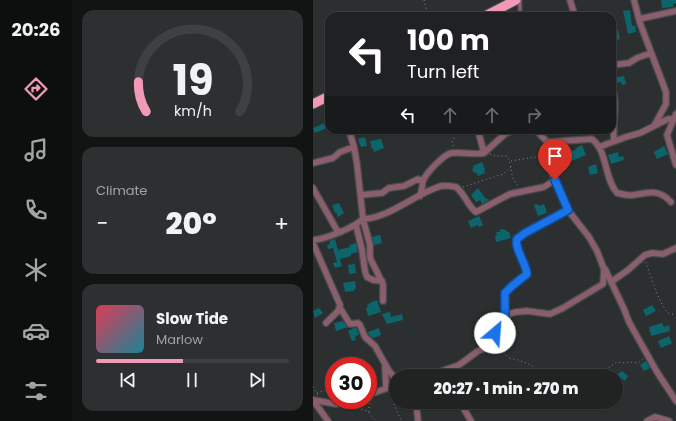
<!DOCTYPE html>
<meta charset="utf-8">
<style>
body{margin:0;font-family:Poppins,sans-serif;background:#2d2f30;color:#f1f3f6;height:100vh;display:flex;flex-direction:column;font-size:15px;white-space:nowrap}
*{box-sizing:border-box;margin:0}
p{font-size:13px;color:#a2a4a6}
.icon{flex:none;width:22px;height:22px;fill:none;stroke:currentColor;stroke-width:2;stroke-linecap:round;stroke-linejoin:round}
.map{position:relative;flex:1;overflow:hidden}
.panel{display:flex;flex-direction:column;gap:10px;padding:10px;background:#121313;width:241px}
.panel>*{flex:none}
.top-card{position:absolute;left:12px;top:12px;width:291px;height:122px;border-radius:12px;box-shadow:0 1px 3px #0004,0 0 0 1px #3e4041;background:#202124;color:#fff;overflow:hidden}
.speed{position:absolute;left:12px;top:357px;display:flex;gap:8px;font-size:20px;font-weight:700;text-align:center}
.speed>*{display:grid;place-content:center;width:52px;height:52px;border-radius:50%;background:#212323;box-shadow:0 1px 3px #0004,0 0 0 1px #3e4041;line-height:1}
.speed .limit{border:6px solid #d22;background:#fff;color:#111}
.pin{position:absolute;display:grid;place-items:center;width:34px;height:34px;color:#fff;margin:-41px -17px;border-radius:50% 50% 50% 0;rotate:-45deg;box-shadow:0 0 4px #0007}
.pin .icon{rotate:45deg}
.me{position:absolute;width:44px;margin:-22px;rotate:27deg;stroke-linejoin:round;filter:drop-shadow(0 0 3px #0008)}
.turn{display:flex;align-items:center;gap:14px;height:84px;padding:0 16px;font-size:18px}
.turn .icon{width:52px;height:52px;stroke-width:2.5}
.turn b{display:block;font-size:28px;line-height:34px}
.lanes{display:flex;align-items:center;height:38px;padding:0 16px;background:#0003;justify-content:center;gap:20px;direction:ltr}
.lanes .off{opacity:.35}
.big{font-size:30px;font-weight:800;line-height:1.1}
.panel .widget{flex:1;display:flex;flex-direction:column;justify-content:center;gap:6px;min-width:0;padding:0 14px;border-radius:12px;background:#2d2f30}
.panel .dial{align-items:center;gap:0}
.dial svg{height:104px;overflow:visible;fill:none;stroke:#3e4041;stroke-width:7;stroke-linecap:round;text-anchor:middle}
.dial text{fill:#f1f3f6;stroke:none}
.song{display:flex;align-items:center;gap:12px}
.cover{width:48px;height:48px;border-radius:6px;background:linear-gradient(135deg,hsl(350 70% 55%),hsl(190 70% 35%))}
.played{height:4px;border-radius:2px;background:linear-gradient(90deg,#f09ab7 45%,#3e4041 45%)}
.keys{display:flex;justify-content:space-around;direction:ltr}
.heat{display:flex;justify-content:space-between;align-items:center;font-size:22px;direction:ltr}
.trip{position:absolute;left:76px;top:369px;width:234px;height:40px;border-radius:20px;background:#212323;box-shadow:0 1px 3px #0004,0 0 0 1px #3e4041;font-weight:800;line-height:40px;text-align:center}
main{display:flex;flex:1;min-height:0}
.menu{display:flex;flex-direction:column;width:72px;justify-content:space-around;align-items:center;background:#0d0e0e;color:#a2a4a6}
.menu .icon{width:28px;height:28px}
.menu .active{color:#f09ab7}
.menu b{font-size:18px;color:#f1f3f6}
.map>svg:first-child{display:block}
</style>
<main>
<nav class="menu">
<b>20:26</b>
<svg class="icon active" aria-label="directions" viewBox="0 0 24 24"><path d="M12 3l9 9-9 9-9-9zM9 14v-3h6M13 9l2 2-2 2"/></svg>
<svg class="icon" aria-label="music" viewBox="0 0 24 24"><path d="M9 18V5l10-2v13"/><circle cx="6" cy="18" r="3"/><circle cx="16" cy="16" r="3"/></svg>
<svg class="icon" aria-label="phone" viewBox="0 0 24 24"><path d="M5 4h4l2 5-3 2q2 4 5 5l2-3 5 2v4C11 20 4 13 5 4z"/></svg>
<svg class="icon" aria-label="climate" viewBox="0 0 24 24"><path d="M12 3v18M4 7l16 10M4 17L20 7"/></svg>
<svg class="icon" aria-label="car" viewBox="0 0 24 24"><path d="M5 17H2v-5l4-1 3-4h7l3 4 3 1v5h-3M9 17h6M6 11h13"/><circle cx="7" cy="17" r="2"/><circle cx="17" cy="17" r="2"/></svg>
<svg class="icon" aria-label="filters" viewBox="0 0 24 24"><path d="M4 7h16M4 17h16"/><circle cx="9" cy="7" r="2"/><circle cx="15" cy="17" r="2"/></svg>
</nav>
<section class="panel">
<div class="widget dial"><svg viewBox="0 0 100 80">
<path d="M14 69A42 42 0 1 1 86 69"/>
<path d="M14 69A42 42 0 0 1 8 46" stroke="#f09ab7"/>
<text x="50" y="56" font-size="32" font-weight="700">19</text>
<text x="50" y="72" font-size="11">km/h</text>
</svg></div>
<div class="widget"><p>Climate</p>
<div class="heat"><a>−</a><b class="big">20°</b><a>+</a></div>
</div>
<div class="widget">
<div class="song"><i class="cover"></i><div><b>Slow Tide</b><p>Marlow</p></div></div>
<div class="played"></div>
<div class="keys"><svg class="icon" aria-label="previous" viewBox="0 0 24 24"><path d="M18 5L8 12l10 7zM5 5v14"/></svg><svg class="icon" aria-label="pause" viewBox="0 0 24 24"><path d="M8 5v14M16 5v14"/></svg><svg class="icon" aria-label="next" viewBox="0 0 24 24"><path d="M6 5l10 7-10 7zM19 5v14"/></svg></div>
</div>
</section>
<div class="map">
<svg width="363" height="421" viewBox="0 0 363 421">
<rect width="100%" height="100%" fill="#2c2f2f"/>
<path fill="#0d656c" d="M348,0h15v3l-3,1v3l-11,1z
M317,10l2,16 3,-1 1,7 -8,2 -5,-23z
M305,30l2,9 -3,1v3l-4,1 -1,-13z
M311,76l2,8 -4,1 -1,-3 -9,1v-5z
M12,123l2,5 -12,5 -2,-5z
M52,137l2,9 -6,1 -3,-8z
M68,139l3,9 -10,4 -1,-4 -1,1 -2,-8z
M269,145l4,10 -17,7 -3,-9 11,-4 -1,-1z
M351,146l4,8 -11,5 -3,-7z
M305,152l1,5 4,-1 1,4 -13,4 -3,-9z
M169,162l3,7 -1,1 1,3 -7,3 -2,-4 -2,1 -2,-4 2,-1 -1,-2z
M283,164l2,9 -8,2 -2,-8z
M165,188l8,11h2l1,1 -7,4 -2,-4 -4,2 -5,-7z
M26,203l5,10 -6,4 -2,-5 -1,1 -3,-8z
M225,204v2l6,-2 3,9 -9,3 -4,-11z
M166,216l4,9 -4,2 -1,-2 -7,3 -3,-7z
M191,229v1h2l1,2h2l2,6 -15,4 -1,-6 2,-1 -1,-3h4l-1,-2z
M67,235l2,8 -8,2 -2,-8z
M22,239l3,11 12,-3 -1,-2 7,-2 2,9 -7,2v2l-11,3 2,7 -7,2 -2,-5 4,-1 -4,-14 -5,1 -1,-4 3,-1 -1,-3z
M42,264l1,9 -7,1 -1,-9z
M42,281l1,7 -2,2v1l-9,1 -2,-9z
M64,300l4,12 -13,4 -2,-8 2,-1 -1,-2 3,-1 -1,-1z
M339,305l4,6 -10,5 -3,-6z
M6,308l4,5 -8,5 -2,-7z
M77,312l1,5 11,-3 1,6 -16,4 -5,-10z
M30,321l5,6 -12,4 -2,-8z
M349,323l2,4 5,-2 1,6 -19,5 -2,-9z
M43,327l3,8 -4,1 1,4 -4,1 -4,-10z
M66,328l2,7 -8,3 -4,-3 -1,-3z
M356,336l3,7 -11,5 -3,-7z
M333,361l4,7 -6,3 -4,-6z
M309,371l6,5 -3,5 -4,-3 -2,1 -2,-4z"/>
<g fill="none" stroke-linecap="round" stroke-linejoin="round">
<defs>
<path id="service" d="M207,16v-16"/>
<path id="minor" d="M257,0l5,16
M321,0l6,23 26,69v12l-12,22
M326,19l37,-8
M299,65l17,-2 8,-5 14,-5
M299,88c6,12 0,38 2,53
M363,114l-9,21 9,30
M165,130l6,23
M234,142l45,-3c16,13 12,39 25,54 5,1 11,3 16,2 16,-2 25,-7 38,7
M286,147l27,-10 14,-4 28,-14h6
M0,163l20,-5 7,-6 14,-5
M0,188l25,44
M48,195l21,-2 7,-5 15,-2 14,-7 5,2
M107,196c2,-5 2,-10 3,-15 3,-8 21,-27 29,-28 11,-1 22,2 32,0l21,-19 9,-4
M43,225l6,25 3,21 2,6 6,3 9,1
M0,240c13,-1 40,-12 50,-21l-6,-55 -3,-17 -5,-17
M0,243l27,62 -2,6 -12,12
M292,269l19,40 5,13 28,50 19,29
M298,282l17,-12 17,-15 7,-2 11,1 13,-6
M70,301v-17l-13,-26v-13l-7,-26c27,-1 53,-26 78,-33 5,-1 10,0 15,1 9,7 13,21 20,25l34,-18 34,-7 11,-7
M27,308l10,16 8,-1 2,2 5,12 10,9 14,25 7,8
M192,315v-22l7,-7 15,-12c-1,-11 -13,-26 -10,-35l8,-6 43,-23
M72,367l1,21
M115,376l31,-11 19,-14 8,-3 4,-5 9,-23 3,-4 14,-4 11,-1 23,3 13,-6 40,-24 1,-15 -7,-18 -8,-14 -21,-27 -14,-32 -5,-14 -1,-21 -12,-13
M55,395l28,-10
M0,400l23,4 15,-4
M0,400l15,21
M103,402l2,19
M147,402l11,19
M334,421l8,-4 14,4"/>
<path id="trunk" d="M172,16l31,-16
M0,104l16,-8"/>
</defs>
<use href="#service" stroke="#4a4d4d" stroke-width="5"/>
<use href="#minor" stroke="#4a4d4d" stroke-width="8"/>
<use href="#trunk" stroke="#4a4d4d" stroke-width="11"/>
<path stroke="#858888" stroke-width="1" stroke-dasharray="1 3" stroke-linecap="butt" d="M111,0l4,16
M141,130l1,6 -3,6 2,5
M177,154l7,2h10c7,12 1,19 12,31
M198,161l25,-4 8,-4
M150,187l40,-13 8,-7
M333,262c5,15 12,39 22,51l8,2
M180,347l11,6 5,5 9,2 13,5 9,8 7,3
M25,362l2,4
M264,376l7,-1 5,-5 5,3 11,-3 12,-8 7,1 8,-1 6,1 6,-5
M0,387l5,8
M4,393l17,-6
M76,393l11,25 2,3
M37,406l17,5 9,10
M56,412v-7l3,-6"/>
<use href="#service" stroke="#8a5e6d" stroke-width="3"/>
<use href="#minor" stroke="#8a5e6d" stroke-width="5.5"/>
<use href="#trunk" stroke="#f199b7" stroke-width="9"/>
</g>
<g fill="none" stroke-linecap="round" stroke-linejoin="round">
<defs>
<path id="route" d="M182,333l4,-13 6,-6v-21l7,-7 15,-12c-1,-11 -13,-26 -10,-35l8,-6 43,-23 -13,-30"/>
</defs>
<use href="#route" stroke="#114b97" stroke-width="10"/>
<use href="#route" stroke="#1a73e8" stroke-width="7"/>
</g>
</svg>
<div class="speed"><div class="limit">30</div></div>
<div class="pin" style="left:242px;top:180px;background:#d93025"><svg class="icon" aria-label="arrive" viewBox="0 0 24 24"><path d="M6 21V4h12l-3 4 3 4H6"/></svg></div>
<svg class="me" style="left:182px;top:333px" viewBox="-20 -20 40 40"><circle r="19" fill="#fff"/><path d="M0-13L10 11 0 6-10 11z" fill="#1a73e8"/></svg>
<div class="trip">20:27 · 1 min · 270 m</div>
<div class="top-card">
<div class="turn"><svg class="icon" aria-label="left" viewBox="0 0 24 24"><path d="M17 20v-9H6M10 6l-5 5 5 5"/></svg><div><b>100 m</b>Turn left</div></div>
<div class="lanes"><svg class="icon" aria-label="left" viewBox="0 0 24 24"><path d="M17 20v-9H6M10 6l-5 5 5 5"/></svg><svg class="icon off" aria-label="ahead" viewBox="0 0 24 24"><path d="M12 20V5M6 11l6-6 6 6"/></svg><svg class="icon off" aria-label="ahead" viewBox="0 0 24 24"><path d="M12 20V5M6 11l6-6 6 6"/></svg><svg class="icon off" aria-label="right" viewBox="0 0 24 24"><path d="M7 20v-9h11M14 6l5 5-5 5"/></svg></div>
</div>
</div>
</main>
